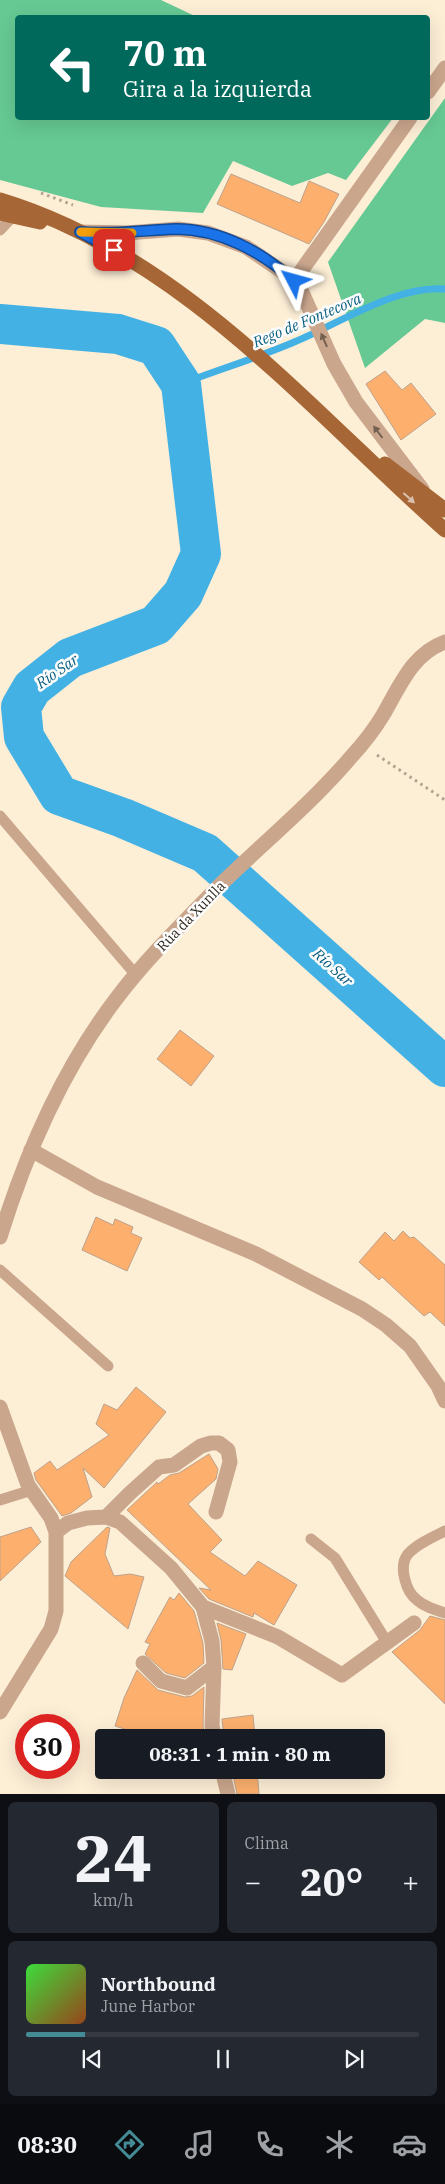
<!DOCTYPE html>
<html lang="es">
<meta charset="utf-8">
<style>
body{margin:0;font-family:"IBM Plex Serif",serif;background:#242831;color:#f1f3f6;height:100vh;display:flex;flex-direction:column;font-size:19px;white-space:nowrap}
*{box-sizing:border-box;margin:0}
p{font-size:16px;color:#9ea1a6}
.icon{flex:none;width:28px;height:28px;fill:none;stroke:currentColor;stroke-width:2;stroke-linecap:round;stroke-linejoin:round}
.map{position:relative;height:1794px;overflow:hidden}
.drawer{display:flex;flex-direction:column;gap:8px;padding:8px;background:#0d0f14;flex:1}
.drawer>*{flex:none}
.top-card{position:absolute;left:15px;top:15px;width:415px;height:105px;border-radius:5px;box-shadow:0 5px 20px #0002;background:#00695c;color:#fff;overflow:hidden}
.speed{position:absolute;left:15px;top:1714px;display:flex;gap:10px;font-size:25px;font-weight:700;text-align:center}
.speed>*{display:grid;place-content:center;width:65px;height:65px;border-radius:50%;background:#171b24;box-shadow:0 5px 20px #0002;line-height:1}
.speed .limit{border:8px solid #d22;background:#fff;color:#111}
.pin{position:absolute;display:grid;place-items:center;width:42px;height:42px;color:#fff;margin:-21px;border-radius:10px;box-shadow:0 2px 8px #0006}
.me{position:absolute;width:55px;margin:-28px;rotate:309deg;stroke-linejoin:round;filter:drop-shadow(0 0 4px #0008)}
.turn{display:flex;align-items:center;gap:18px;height:105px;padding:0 25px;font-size:22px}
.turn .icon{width:65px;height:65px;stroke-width:2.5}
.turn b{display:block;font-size:35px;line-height:42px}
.big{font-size:38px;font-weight:800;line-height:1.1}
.drawer .card{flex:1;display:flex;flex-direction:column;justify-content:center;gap:8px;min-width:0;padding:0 18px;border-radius:8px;background:#242831}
.drawer .dial{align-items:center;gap:0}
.dial b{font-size:65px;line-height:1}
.song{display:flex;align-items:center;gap:15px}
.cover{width:60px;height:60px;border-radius:8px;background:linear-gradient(135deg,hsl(120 70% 55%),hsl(20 70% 35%))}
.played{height:5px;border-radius:2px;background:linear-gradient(90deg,#458b96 15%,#363941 15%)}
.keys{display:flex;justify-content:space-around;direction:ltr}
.heat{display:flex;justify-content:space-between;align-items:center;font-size:28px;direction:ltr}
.drawer .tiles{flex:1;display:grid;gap:8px;grid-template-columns:1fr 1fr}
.card:last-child{grid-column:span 2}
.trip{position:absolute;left:95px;top:1729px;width:290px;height:50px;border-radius:5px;background:#171b24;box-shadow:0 5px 20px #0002;font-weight:800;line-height:50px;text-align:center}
.menu{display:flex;height:80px;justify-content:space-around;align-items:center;background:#090b0e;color:#9ea1a6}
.menu .icon{width:35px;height:35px}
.menu .current{color:#458b96}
.menu b{font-size:22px;color:#f1f3f6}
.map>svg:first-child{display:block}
</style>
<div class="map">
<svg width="445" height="1794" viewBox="0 0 445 1794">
<rect width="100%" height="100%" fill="#fdeed6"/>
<path fill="#66c993" d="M0,0h161l36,17 -179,1v100h375l-47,62 -18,-7 -36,13 -59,-25 -30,52 -102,-6 -101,-27z
M445,98v225l-20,-4 -60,49 -37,-106z"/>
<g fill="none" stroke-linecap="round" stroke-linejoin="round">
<path stroke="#44b1e4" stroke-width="7" d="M181,384c37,-14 75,-26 111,-41 45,-18 103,-58 153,-54"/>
<path stroke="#44b1e4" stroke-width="40" d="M0,324l118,10 38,12 25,38 20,170 -18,40 -27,31 -86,33 -38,30 -11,19 3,30 35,58 64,23 82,35 240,214"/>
</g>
<path fill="#fdb06e" stroke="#bda18c" d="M231,174l69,29 9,-22 30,13 -15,28 -15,22 -92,-40z
M385,371l17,19 9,-7 25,31 -35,26 -35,-56z
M180,1030l34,26 -23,30 -34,-27z
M96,1217l17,8 2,-6 18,8 -2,6 11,5 -15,33 -45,-21z
M403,1231l7,7 4,-1 31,28v61l-15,-14 -6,4 -42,-39 -3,3 -20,-18 26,-30 9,9z
M136,1387l30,25 -62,76 -21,-20 9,29 -21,16 -9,3 -26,-36 -2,-7 16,-12 7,9 52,-35 -13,-11 8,-20 13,6z
M209,1454l9,15 -2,10 -28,25 34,36 -12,12 35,24 13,-15 39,24 -23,40 -20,-12 -1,4 -44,-18 -10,-11 12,2 -84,-80 30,-28 1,2 12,-9 9,-2z
M31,1527l10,15 -41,39v-44z
M107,1527l3,1 -5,26 9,22 16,-2 14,3 -16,52 -63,-53 6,-14z
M179,1593l15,18 9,32 1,20 -19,15 -19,-5 -21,-19 5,-10 -5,-2 25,-45 4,3z
M430,1616l15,4v84l-53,-52 28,-22z
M217,1623l29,11 -14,36 -9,-1 -2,-29z
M137,1670l21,20 27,7 7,-1 12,-9 -1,39 2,12h-51l-39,-12 9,-28z
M253,1715l2,23h-31l-2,-19z
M232,1770h25l2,24h-22z"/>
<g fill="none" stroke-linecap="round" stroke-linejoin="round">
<path stroke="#b0a490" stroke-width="3" stroke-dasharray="2.5 4" stroke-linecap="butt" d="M41,193l32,12
M377,755l68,45"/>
<path stroke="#caa68d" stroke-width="11" d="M0,230l13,-14
M0,816l136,159
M0,1270l108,96
M0,1500l32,-10
M445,1531c-12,6 -28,13 -37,23 -10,12 -2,38 9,46 8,7 18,10 28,13
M311,1539l24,19 53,86"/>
<path stroke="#caa68d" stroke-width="15" d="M428,92l17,-24
M80,232l47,1 51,-4 30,4 38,14 40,27 15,16 33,74 22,38 66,87
M294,281l116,-163
M31,1150l66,37 159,67 106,55 24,16 24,21 28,40 7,15
M0,1407l28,78 23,33 5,14v79l-5,18 -51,83
M106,1517l24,-24 29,-26 15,-2 27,-19 10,-3h8l9,7 2,12 -14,50
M56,1532l12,-9 19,-5 19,-1 14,5 51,46 32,39 75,30 64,38 72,-52
M143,1663l18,18 26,7 27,-21 -2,-26 -9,-34
M214,1667l-2,59 3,12
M222,1770l6,24"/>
<path stroke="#caa68d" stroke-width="15" d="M0,1237c26,-84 62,-167 116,-238 30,-40 67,-76 102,-112 44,-43 93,-83 133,-130 12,-13 23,-27 32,-42 17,-29 29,-61 62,-73"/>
<path stroke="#a66635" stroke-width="15" d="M0,200c182,55 308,208 445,330
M0,213l40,9
M385,464l60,46"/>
</g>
<defs><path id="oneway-solid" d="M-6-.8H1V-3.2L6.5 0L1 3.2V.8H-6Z" transform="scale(1.25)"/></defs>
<g fill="#74604e">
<use href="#oneway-solid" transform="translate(324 340) rotate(-114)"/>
<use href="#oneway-solid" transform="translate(378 432) rotate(-127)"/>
</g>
<use fill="#dac1ad" href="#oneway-solid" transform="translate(409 498) rotate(42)"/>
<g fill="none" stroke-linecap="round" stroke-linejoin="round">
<defs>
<path id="route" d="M114,250l-34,-18c32,3 64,-2 96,-3 44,0 86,23 118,52"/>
</defs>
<use href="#route" stroke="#114b97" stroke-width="12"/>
<use href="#route" stroke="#1a73e8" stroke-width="9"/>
<path stroke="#f59e0b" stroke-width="9" d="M81,232l51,1"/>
</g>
<g text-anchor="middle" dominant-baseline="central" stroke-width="5" stroke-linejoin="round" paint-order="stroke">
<g font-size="14" fill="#2e271b" stroke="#fdfdfd">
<text transform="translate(191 916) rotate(-46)">Rúa da Xunlla</text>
</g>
<g font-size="15" font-style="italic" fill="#085f81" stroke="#fdfdfd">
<text transform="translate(307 320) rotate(-23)">Rego de Fontecova</text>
<text transform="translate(57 671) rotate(-35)">Río Sar</text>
<text transform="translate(333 967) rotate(42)">Río Sar</text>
</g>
</g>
</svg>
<div class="speed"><div class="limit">30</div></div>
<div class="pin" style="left:114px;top:250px;background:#d93025"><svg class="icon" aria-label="arrive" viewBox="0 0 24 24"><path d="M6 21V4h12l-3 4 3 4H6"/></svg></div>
<svg class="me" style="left:294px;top:281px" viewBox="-20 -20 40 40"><path d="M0-17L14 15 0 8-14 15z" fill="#1a73e8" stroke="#fff" stroke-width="4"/></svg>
<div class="trip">08:31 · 1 min · 80 m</div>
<div class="top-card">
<div class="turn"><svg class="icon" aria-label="left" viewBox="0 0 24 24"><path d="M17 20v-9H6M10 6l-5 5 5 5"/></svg><div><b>70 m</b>Gira a la izquierda</div></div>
</div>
</div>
<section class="drawer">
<div class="tiles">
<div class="card dial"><b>24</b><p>km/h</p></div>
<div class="card"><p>Clima</p>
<div class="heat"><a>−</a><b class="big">20°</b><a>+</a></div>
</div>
<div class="card">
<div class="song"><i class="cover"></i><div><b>Northbound</b><p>June Harbor</p></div></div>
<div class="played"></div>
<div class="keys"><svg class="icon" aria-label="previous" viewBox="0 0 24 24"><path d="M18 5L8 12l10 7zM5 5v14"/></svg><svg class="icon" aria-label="pause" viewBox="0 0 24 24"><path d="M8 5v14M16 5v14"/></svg><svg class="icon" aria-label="next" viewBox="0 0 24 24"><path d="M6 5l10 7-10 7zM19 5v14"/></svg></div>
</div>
</div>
</section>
<nav class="menu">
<b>08:30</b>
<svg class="icon current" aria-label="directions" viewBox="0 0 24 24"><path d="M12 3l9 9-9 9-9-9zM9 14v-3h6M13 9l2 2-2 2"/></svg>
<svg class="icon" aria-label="music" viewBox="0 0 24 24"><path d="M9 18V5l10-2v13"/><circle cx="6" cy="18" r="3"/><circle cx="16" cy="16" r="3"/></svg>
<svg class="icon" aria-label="phone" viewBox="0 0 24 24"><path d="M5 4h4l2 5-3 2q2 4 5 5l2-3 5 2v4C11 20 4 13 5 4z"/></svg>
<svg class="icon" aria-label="climate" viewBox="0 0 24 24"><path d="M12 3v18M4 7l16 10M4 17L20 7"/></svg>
<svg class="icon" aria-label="car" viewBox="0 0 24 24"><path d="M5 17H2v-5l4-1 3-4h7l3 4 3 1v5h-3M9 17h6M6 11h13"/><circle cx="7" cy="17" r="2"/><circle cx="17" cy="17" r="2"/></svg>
</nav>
